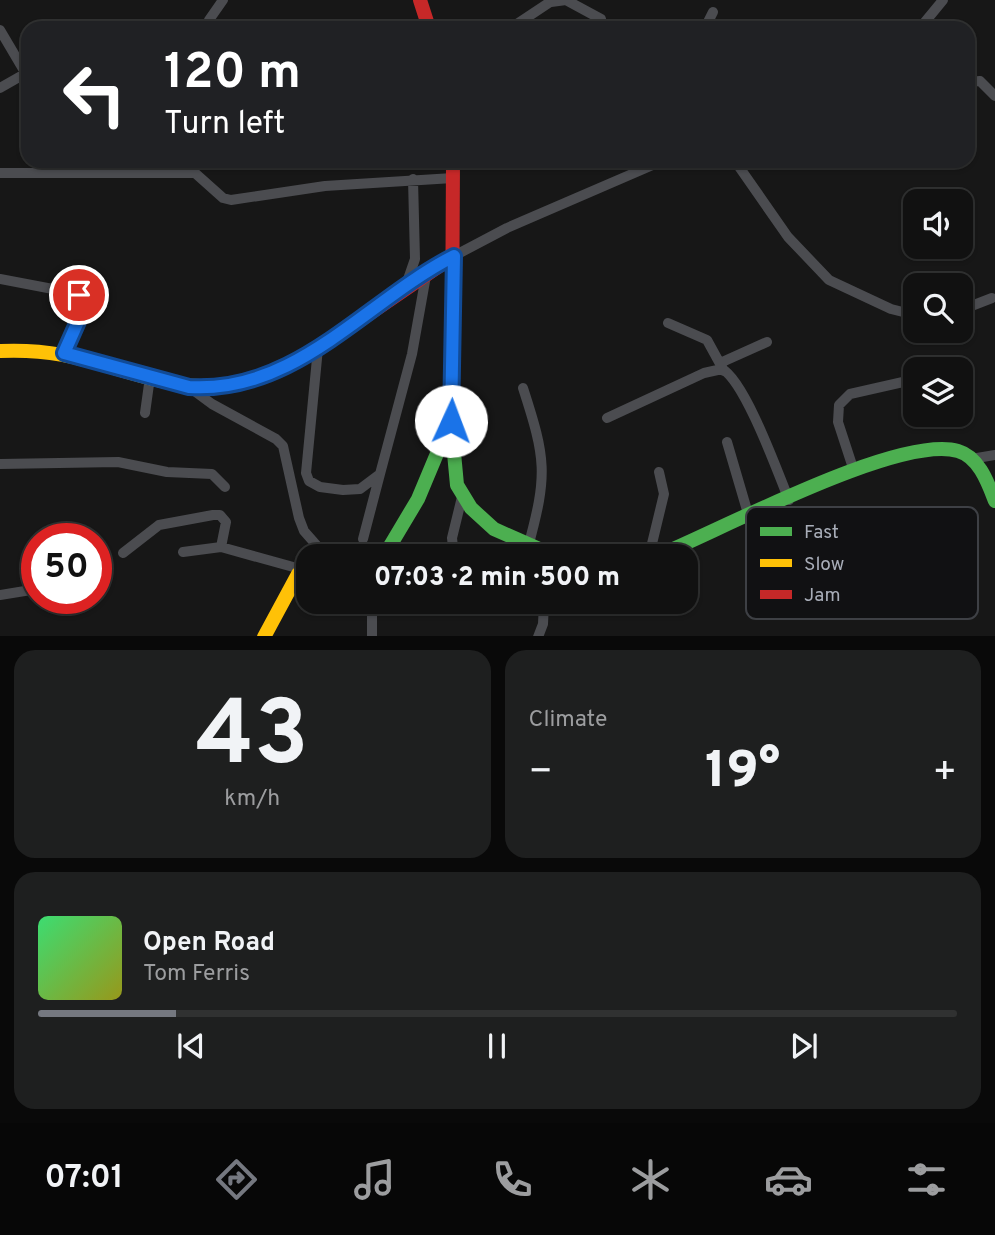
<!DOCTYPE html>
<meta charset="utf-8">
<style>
body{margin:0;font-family:Overpass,sans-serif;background:#1e1f1f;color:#f1f3f6;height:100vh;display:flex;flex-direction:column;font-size:26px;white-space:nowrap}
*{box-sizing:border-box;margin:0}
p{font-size:23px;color:#9c9d9f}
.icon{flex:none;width:38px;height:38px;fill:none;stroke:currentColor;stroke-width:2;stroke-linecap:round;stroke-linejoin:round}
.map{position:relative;height:636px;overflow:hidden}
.panel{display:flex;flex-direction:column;gap:14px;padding:14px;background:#090909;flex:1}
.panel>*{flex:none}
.guide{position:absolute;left:21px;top:21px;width:954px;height:147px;border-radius:21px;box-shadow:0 2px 5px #0004,0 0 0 2px #303131;background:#202124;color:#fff;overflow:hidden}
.buttons{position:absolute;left:903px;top:189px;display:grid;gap:14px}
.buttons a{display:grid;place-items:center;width:70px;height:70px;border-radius:14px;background:#111;box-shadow:0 2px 5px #0004,0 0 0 2px #303131;font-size:35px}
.speed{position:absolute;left:21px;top:523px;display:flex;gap:14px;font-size:35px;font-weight:700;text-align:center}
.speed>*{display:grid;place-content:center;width:91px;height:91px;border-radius:50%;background:#111;box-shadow:0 2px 5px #0004,0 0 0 2px #303131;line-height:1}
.speed .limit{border:10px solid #d22;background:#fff;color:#111}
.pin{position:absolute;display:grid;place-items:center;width:60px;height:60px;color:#fff;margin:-30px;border:4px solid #fff;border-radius:50%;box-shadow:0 2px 7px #0007}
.me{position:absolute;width:77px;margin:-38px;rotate:2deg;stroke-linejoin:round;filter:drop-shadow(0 0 5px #0008)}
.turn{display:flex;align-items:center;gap:24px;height:147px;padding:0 28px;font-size:32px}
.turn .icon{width:91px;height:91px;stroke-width:2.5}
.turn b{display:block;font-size:49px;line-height:60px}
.big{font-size:52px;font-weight:800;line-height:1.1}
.panel .widget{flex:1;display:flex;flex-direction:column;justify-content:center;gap:10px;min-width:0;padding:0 24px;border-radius:21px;background:#1e1f1f}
.panel .dial{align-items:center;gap:0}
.dial b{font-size:91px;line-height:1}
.song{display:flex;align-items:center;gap:21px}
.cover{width:84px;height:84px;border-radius:10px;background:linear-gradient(135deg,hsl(140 70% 55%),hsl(60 70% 35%))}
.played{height:7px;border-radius:4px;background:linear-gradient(90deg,#757880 15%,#303131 15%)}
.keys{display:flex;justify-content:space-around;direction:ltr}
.heat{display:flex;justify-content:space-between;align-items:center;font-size:38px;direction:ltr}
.panel .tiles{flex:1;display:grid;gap:14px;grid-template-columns:1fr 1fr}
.widget:last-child{grid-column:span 2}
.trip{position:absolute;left:296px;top:544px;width:402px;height:70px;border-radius:21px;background:#111;box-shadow:0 2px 5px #0004,0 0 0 2px #303131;font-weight:800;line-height:70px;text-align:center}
.menu{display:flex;height:112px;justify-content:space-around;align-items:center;background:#070707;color:#9c9d9f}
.menu .icon{width:49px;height:49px}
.menu .current{color:#757880}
.menu b{font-size:32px;color:#f1f3f6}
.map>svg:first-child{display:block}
</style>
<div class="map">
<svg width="995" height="637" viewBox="0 0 995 637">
<rect width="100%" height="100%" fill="#171717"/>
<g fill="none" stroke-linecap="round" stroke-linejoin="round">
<path stroke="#4b4c50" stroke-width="10" d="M551,2l15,-2 35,19 2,9
M208,28l1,-8 14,-20
M511,28l42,-28
M705,28l8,-16
M920,28l23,-28
M0,30l26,44
M968,82l12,-1 15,15
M0,88l28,-16
M735,161l53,76 41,43 62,29 24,6
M0,173h195l28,25 8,2 94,-14 128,-8
M454,256l53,-28 155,-67
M0,279l79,15 5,14 -20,45
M406,285l9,-26 -2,-80
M961,310l31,-12
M668,323l39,17 17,31
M318,348l-12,125 3,8 11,6 23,3 17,-1 20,-15 32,-120 15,-84
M720,363l47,-21
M189,387l23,17 64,35 7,7 16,72 5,13 22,25
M523,388c23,71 25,86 5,159
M145,413l5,-36
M607,418l97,-45 18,-4c23,12 56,104 67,131
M727,442l22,75
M971,459l24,-4
M0,464l118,-2 49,10 45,2 13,13
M854,471l-16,-49 1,-17 11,-11 53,-12
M363,539l17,-65
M183,552l38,-5 83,23
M123,553l36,-28 54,-10h7l6,7 -5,25
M454,556l-2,-18 10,-41
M649,556l15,-62 -5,-22
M0,595l37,-6
M372,637v-35
M538,637l5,-13 1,-22"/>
<path stroke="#4caf50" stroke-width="14" d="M452,348l-1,73 6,64 14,23 23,21 61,27
M384,556l34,-57 31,-74
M657,556c62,-25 242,-122 301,-105 21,6 30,32 37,50"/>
<path stroke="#ffc107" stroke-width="14" d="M0,351c67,-3 99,15 161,30 77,19 140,-19 201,-62
M264,637l34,-63 10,-7"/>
<path stroke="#c62828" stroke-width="14" d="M420,0l9,28
M362,319l92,-63
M452,348l1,-187"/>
</g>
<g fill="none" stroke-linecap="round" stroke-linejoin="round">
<defs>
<path id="route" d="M79,295l5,13 -20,45 125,34c107,7 177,-86 265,-131l-3,165"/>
</defs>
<use href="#route" stroke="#114b97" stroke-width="18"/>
<use href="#route" stroke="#1a73e8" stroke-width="12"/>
</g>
<rect x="746" y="507" width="232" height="112" rx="10" fill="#111113" stroke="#3e4045" stroke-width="2"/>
<rect x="760" y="527" width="32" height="9" fill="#4caf50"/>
<rect x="760" y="559" width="32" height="8" fill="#ffc107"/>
<rect x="760" y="590" width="32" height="9" fill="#c62828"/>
<g font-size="19" fill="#a8adb8">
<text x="804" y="538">Fast</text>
<text x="804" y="570">Slow</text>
<text x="804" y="601">Jam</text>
</g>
</svg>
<div class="buttons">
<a><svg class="icon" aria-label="sound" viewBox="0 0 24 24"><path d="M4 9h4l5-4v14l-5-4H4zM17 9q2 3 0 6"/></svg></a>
<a><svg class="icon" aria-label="search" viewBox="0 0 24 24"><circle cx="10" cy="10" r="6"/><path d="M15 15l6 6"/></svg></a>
<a><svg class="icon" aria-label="layers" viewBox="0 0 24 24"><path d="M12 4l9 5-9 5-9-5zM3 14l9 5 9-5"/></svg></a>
</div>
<div class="speed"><div class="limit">50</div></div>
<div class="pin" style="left:79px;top:295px;background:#d93025"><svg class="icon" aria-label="arrive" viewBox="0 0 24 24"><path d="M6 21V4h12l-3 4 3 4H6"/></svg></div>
<svg class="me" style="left:451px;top:421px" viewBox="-20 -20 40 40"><circle r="19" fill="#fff"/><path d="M0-13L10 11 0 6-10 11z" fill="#1a73e8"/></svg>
<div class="trip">07:03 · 2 min · 500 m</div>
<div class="guide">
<div class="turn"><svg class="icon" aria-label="left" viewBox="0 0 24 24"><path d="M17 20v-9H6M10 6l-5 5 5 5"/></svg><div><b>120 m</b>Turn left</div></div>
</div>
</div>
<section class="panel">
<div class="tiles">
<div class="widget dial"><b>43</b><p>km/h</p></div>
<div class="widget"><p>Climate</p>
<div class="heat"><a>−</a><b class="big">19°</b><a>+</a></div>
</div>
<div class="widget">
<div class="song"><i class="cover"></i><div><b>Open Road</b><p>Tom Ferris</p></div></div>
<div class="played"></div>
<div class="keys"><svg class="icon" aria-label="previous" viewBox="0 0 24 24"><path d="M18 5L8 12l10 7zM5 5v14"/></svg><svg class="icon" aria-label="pause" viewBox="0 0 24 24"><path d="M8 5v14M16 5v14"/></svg><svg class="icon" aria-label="next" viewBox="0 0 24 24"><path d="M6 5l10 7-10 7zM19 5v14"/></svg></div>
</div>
</div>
</section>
<nav class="menu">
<b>07:01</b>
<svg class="icon current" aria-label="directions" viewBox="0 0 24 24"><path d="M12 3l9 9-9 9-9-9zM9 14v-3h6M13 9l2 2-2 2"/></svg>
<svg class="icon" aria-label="music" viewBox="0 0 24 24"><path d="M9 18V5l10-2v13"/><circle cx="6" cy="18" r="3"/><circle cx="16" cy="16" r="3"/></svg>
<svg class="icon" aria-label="phone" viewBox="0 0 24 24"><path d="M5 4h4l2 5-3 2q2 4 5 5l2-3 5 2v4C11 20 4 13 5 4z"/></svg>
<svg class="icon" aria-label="climate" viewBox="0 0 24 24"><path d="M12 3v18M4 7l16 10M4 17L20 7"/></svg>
<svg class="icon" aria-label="car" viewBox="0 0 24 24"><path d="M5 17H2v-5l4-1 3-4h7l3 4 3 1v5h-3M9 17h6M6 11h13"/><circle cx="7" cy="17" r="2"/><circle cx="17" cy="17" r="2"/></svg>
<svg class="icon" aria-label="filters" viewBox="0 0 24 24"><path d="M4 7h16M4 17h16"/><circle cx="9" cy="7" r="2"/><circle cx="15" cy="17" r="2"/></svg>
</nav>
